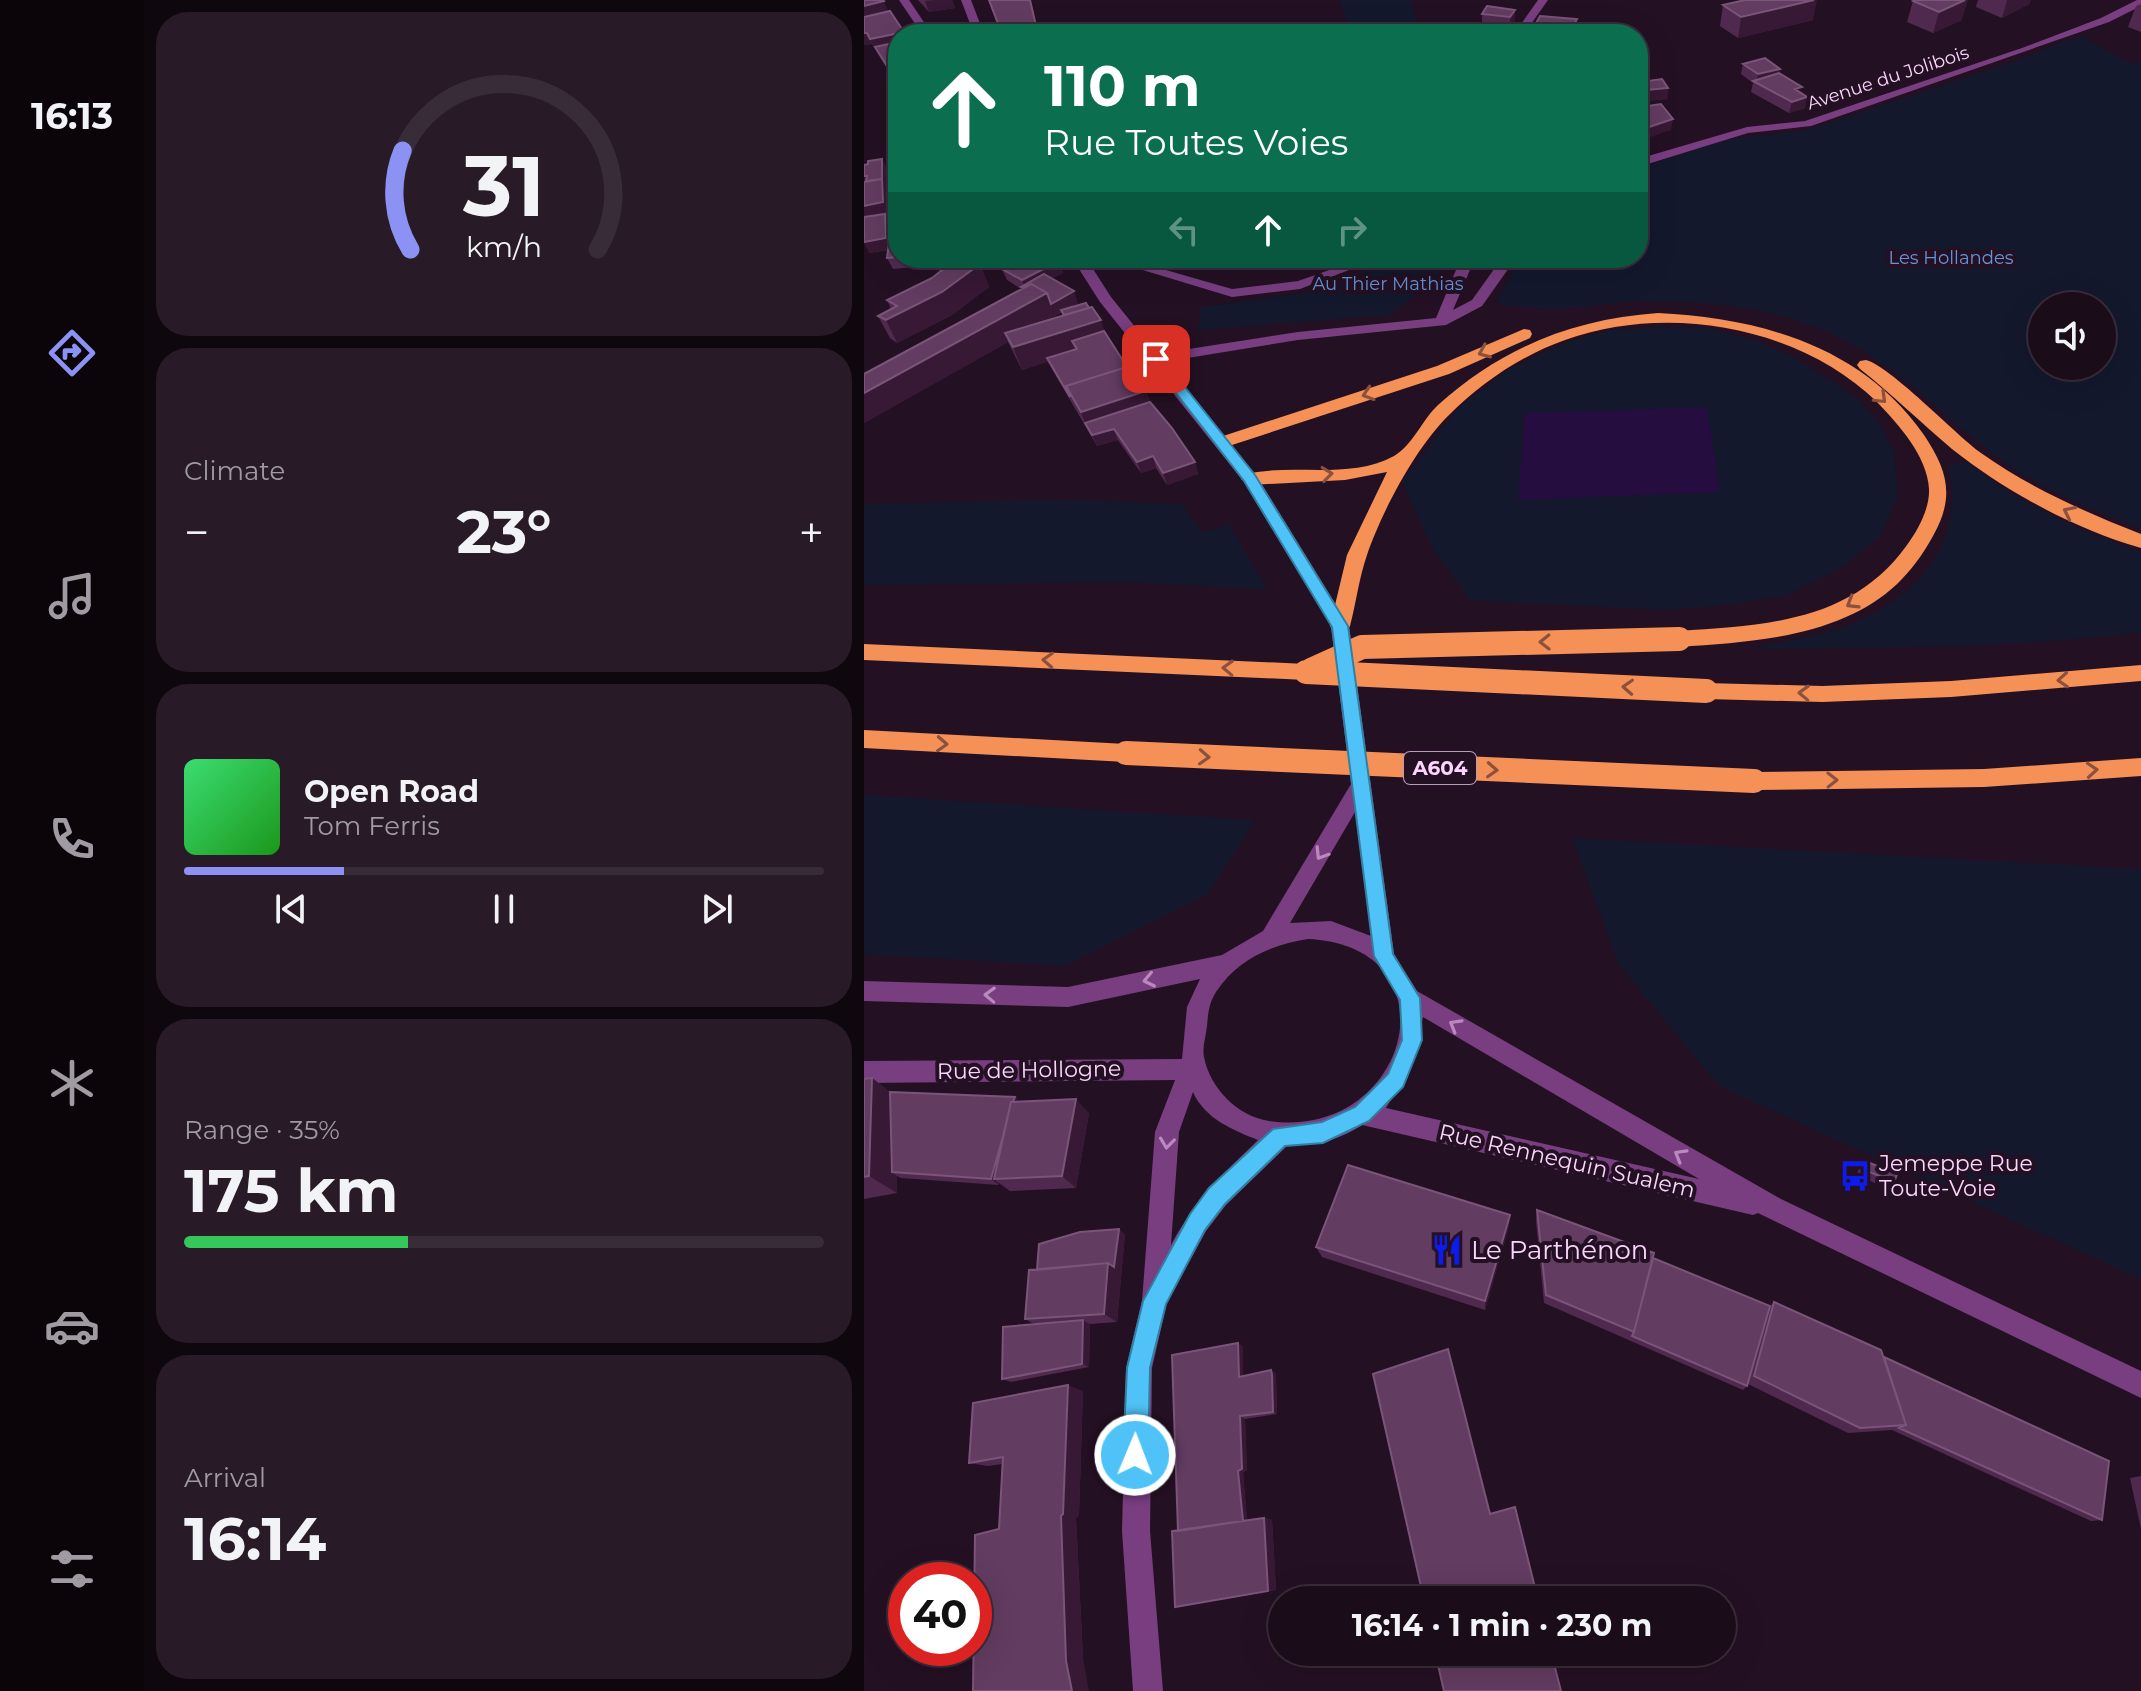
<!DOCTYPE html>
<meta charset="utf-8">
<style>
body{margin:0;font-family:Montserrat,sans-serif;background:#281a27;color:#f1f3f6;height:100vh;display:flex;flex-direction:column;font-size:30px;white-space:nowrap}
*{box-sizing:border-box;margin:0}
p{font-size:26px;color:#a09ba2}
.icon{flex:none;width:44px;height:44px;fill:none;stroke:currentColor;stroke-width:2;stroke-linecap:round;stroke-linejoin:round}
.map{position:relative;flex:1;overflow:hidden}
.panel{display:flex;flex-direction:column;gap:12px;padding:12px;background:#0f070e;width:720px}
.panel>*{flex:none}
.top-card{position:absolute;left:24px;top:24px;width:760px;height:244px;border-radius:32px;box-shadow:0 8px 32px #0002,0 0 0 2px #392c39;background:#0b6e4f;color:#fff;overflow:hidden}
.buttons{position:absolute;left:1164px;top:292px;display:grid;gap:16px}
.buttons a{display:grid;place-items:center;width:88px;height:88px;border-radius:50%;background:#1b0c1a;box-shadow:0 8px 32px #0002,0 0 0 2px #392c39;font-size:40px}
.speed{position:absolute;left:24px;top:1562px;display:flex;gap:16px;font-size:40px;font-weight:700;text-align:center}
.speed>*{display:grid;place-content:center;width:104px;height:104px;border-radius:50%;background:#1b0c1a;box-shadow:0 8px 32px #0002,0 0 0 2px #392c39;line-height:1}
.speed .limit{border:12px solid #d22;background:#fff;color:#111}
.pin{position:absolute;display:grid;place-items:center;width:68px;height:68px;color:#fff;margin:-34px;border-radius:16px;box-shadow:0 4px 12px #0006}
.me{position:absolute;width:88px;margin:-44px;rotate:1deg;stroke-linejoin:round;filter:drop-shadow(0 0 6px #0008)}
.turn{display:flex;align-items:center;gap:28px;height:168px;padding:0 24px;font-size:36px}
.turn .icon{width:104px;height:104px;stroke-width:2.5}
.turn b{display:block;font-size:56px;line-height:68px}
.lanes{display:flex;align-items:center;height:76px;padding:0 24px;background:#0003;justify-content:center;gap:40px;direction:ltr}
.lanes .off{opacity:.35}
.big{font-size:60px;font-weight:700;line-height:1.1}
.panel .card{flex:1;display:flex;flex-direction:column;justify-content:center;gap:12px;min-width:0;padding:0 28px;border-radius:32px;background:#281a27}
.panel .dial{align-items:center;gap:0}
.dial svg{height:208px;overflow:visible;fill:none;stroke:#392c39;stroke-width:7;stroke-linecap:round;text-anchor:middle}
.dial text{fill:#f1f3f6;stroke:none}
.song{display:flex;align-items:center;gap:24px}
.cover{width:96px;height:96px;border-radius:12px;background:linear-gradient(135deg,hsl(140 70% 55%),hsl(120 70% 35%))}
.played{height:8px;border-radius:4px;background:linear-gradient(90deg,#8b92f3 25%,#392c39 25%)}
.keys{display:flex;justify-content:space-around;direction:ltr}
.heat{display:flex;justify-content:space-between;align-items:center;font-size:44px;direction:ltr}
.charge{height:12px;border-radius:6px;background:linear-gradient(90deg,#34c759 35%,#392c39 0)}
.trip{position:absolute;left:404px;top:1586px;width:468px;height:80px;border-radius:40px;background:#1b0c1a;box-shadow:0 8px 32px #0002,0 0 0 2px #392c39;font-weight:700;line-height:80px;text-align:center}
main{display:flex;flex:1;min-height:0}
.menu{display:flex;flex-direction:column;width:144px;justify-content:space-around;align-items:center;background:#0b050a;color:#a09ba2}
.menu .icon{width:56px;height:56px}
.menu .selected{color:#8b92f3}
.menu b{font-size:36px;color:#f1f3f6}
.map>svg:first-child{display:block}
</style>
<main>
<nav class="menu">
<b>16:13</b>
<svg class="icon selected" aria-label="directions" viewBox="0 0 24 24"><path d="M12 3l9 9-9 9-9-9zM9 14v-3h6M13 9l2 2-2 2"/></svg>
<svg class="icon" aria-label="music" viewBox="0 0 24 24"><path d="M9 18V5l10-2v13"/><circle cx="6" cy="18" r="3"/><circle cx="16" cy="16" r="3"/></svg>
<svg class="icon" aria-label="phone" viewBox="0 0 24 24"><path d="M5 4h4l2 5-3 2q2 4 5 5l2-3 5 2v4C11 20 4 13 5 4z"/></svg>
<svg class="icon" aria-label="climate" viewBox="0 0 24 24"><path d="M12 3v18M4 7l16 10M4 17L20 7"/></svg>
<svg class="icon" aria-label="car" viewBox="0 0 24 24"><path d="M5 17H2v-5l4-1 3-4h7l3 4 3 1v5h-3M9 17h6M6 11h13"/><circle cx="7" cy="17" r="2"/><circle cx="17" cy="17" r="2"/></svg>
<svg class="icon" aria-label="filters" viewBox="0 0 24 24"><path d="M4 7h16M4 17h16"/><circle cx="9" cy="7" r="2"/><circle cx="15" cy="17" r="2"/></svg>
</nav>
<section class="panel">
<div class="card dial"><svg viewBox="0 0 100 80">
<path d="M14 69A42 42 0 1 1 86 69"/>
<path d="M14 69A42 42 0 0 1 11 31" stroke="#8b92f3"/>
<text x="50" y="56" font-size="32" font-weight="700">31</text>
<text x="50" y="72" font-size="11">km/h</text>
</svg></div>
<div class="card"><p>Climate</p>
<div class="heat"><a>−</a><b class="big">23°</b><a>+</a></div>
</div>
<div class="card">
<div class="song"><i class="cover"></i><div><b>Open Road</b><p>Tom Ferris</p></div></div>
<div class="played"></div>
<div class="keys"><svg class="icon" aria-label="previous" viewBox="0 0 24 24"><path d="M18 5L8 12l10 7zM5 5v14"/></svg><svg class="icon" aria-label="pause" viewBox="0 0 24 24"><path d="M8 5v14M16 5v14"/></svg><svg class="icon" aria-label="next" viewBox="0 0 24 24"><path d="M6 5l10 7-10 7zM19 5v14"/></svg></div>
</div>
<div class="card"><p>Range · 35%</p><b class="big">175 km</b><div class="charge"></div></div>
<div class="card"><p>Arrival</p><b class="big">16:14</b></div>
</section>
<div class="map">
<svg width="1277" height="1691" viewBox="0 0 1277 1691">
<rect width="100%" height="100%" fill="#241023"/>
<path fill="#13182d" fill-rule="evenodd" d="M476,0h71l8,34h-69z
M1216,35l52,30 9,-4v468c-45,-18 -96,-37 -136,-66 -54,-39 -100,-90 -159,-122 -65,-35 -146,-42 -218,-39 -23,1 -45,6 -67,7 -22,1 -44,-3 -66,-5l26,-46h117v-90l91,-29 73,-8 46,-14 165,-55zM1178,306h60v60h-60z
M498,258h78l-1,19 -50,38 -190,15 1,-23 105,-14 58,-18z
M794,327l49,1 48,12 37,16 62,40 24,25 16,30 4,46 -19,41 -41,32 -53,26 -68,10 -54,4 -193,-10 -39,-54 -29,-65 58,-75 51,-38 51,-24 47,-14z
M1103,461c50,42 113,70 174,91v80c-129,17 -260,15 -390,17 31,-8 67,-12 96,-23 71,-28 120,-84 101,-161z
M201,500l117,4 20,29 27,-9 38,65 -140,-7 -263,3v-81z
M0,795l391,25 -47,74 -143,72 -201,-12z
M708,838l569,31v410l-422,-193 -100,-121z"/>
<path fill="#250d3f" d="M843,407l13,85 -202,8 7,-87z"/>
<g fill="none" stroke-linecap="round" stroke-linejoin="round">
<path fill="#783e80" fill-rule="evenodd" d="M35,0h10l23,34h-10z
M97,0h10l13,34h-10z
M674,0h10l-24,34h-10z
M1273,0h4v6l-32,16 -298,104 -63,7 -110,34v-8l109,-32 58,-6 217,-73 79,-30z
M208,258h14l25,39 46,57 141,-22 138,-14 25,-60h14l-22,52 19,-10 30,-42h14l-34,48 -36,19 -148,15 -135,22 93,113 93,151 45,328 23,37 364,208 360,172v27l-383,-185 -5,2 -391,-90c-21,15 -50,21 -74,20l-62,60 -20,26 -39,71 -15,66 -2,163 13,160h-30l-11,-160 4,-163 16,-67 13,-169 20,-52 -311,3v-22l318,-2 5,-52 13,-28 -132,28 -204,-6v-20l204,6 154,-32 41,-24 88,-147 -20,-158 -87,-144 -144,-180zM491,812l16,124 -40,-15 -41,2zM444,939c151,7 102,202 -39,182 -32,-5 -59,-33 -65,-64 -2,-10 2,-21 3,-31 1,-12 2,-23 9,-34 22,-33 55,-47 92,-53zM559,1017l276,162 -313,-71 28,-46zM329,1092c12,27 40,38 65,48 -34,33 -64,62 -87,105l8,-113z
M239,258h21l108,31 66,-8 57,-20 7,4 -62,24 -68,8z"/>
<path fill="#f59157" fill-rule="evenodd" d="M794,313c102,5 204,33 266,122 24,36 31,62 9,101 -21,38 -47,64 -87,81 -52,23 -111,26 -167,30l-7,-2 -4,-6 4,-6 7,-2c87,-6 173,-9 228,-86 11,-15 23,-37 22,-56 -2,-33 -30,-64 -52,-87 -78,-76 -210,-99 -312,-62 -43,15 -84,43 -116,75 -33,32 -67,96 -82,140 -8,23 -11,48 -17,71l-3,5h-14l-3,-5 17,-71 40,-83 -42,8 -95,5 -9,-6 2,-4c48,-13 105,6 151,-19 19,-11 28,-36 44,-51 63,-57 135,-86 220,-92z
M660,329l6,1 2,4 -2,4 -81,36 -220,72 -6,2 -9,-6 3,-4 220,-72z
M1002,360c24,6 89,74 115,93 49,35 104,59 160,81v14c-66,-19 -135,-56 -189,-99 -31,-26 -60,-55 -92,-80l-3,-4 3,-4z
M0,644l442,20 8,2 3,6 -3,6 -8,2 -442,-20z
M1277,665v16l-190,16 -129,5 -116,-3 -8,-2 -3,-6 3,-6 8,-2 116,3 129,-5z
M0,730l262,14 8,3 3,6 -3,6 -8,3 -262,-14z
M1277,758v18l-157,11 -230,3 -8,-2 -4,-7 4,-7 8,-2 230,-3z"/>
<path stroke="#f59157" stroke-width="24" d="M447,670l51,-23 317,-8
M442,672l400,19
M262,753l628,28"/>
</g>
<path fill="#502a4e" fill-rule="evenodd" d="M54,0h34l3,8 -26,4z
M1114,0h53l-2,4 -27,14 -26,-11z
M1049,1l49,19 -29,13 -26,-11z
M1277,4v28l-13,-5 8,-21z
M859,5l90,15 -75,18 -18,-12z
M651,10v10l-5,8 -28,-4v-10z
M24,12l10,22v53l-26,-43 -8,1z
M713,19v11l-3,4h-44z
M879,64l37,5 -1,4 22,20 6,4 -2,11 -16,5 -38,-21 2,-9 -12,-9z
M777,82l27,6 -1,11 -21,2 -6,-8z
M18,159l5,11v20l4,11 3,24h-4l1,18 7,-1v16h83v8l8,21 -37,28 -55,28 -7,-5 -12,-22 13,-7 -4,-9 45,-22 7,-6 -2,-7 -44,4 -6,-11 1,-8 -19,3 -1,-89z
M195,261l4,12 -12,6 27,24 -10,5 36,23 23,36 19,24 4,11 45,60 3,12 -31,11 -11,-17 -15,5 -23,-33 -21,6 -45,-77 -3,-8 -27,9 -14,-28 -144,81 157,-134 -14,-9 -5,-11zM198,312l1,4 -16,4 8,-4z
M8,1078l18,14 125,5 4,5 70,11 -13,75 -66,3 -11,-8v2l-98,-7 -4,-2v17l-33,6v-120z
M1001,1161l29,22 -6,6 -31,-14 2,-8z
M673,1210l233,96 4,-4 110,55 218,163 -11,1 -199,-91 -44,3 -100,-49 -1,2 -4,4 -199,-87 -8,-82z
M645,1226l-24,84 -163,-53 -6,-10z
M261,1234l-8,88 -27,2 -1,43 -78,15 -9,-3 32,-55 -9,-5 12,-49z
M374,1343l5,4v29l28,-6 4,3 1,5 1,36 -32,5 2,51 -4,3 4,47 17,-2 8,2 4,70 -101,17 3,-76z
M219,1391l-4,124 -3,3 7,140 -84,-129 3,-65 -14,2 -19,-3z
M1277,1476v53l-11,-51z"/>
<path fill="#371835" d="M0,0l20,1 8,21 -28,4z
M71,0h17l3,8 -26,4 -4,-11z
M166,0l9,34h-24z
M950,0h3l-4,20 -75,18 3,-21z
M1101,0h3l-6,20 -29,13 6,-21z
M1143,0h24l-2,4 -27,14z
M651,10v10l-5,8v-11z
M713,19v11l-3,4h-3v-4z
M40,32l1,2h-7v10l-23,5 -5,-10z
M0,33h3l5,11 -8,1z
M916,69l-2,11 -22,3 2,-9z
M804,88l-1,11 -21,2 1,-11z
M943,97l-2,11 -16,5 3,-11z
M809,119l-2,11 -32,11 1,-11z
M18,159l5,11v20l4,11 3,24h-4l1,24 -22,4 -5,-10v-67z
M112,258h5v8l8,21 -37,28 -55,28 -11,-23 56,-42 -5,-11z
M412,258h31l-30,5z
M195,261l4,12 -35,18 -3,-2 -3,-9z
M210,291l4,12 -69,38 -4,-8 3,9 -144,81v-30l183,-100z
M237,320l7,23 -36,-2 4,12 -29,5 2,3 -27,9 -9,-23z
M282,391l7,22 -68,10 -4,-11z
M250,429l4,11 -21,6 -5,-11z
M289,456l3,12 -15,5 -4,-11z
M331,462l3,12 -31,11 -4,-12z
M8,1078l27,21 -7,73 5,4v17l-28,-17z
M151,1097l7,8 -28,74 5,4v2l-8,-6z
M212,1099l13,14 -13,75 -14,-12z
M646,1215l-1,11 -24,84v-9z
M255,1229l6,5 -8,88 -13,-8 4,-51z
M219,1320l7,4 -1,43 -7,-3z
M374,1343l5,4v33l-4,-3z
M407,1370l4,3 1,5 1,36 -4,-2z
M204,1385l15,6 -4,124 -3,3 7,140 6,33h-17l-6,-30 -5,-145z
M376,1416l5,3 2,51 -4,3 4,49h-4l-5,-51z
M400,1518l8,2 4,70 -8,1z"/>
<path fill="#623c61" stroke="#7a5479" stroke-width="2" d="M0,0h19l1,1 -20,5z
M125,0h41l7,30 -22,4h-13z
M881,0h69l-73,17 -18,-12z
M1051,0h50l-26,12 -26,-11z
M623,6l28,4 -5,7 -28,-3z
M26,11l14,21 -34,7 -3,-6h-3v-16z
M676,16l37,3 -6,11h-6l-1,4h-34z
M34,42v41l-23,-36z
M901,58l15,11 -22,5 -15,-10z
M915,73l23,14 -7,2 12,8 -15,5 -39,-21z
M798,79l6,9 -21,2 -6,-8z
M797,104l12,15 -33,11 -2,-2v-23l3,2z
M18,159v20l-16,2 1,-5h-3v-11l4,-1v-3z
M18,179l1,23 -19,4v-24z
M21,214l1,24 -22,4v-25z
M34,242v15l-11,1 2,-15z
M73,258h39v4l-5,1 -15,-4 -8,6 -11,2z
M160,258h32l3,3 -37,19 -20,-11z
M92,259l24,5 -38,28 -56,28 -8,-4 19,-10 -10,-6 45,-22z
M180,274l30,17 -23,13 -4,-11 -16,-9 -8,4 -2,-1z
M167,284l16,9 -183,100v-19z
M222,303l3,5 -25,7 -3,-5z
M228,307l9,13 -88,27 -8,-14z
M240,331l23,36 -61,19 4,11 -23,-39 30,-9 -5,-8z
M266,366l16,25 -65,21 -15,-26z
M286,402l22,26 23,34 -32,11 -10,-17 -16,6 -23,-33 -22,6 -7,-12z
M8,1078l-3,98 -5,1v-98z
M26,1092l125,5 -2,5h-2l-8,34 -12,43 -99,-7z
M212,1099l-14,77 -68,3 17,-77z
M1001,1161l32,13 -3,9 -31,-14z
M484,1165l162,50 -25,86 -169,-54z
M673,1210l117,43 -20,79 -88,-37z
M255,1229l-5,38 -6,-4 -71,7 2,-26 41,-12z
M789,1258l117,48 -23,80 -115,-50 2,-4z
M244,1263l-4,51 -79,5 4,-49z
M910,1302l107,48 25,75 -46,3 -106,-52z
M219,1320l-1,44 -80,15 1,-52z
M374,1343l1,34 32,-7 1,5 1,37 -33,4 2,53 -4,2 5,50 -65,10 -6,-176z
M584,1349l42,165 25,-7 23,93h-114l-51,-226z
M1020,1357l225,104 -7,59 -203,-92 7,-3z
M204,1385l-5,129 -2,2 5,145 6,30h-99l2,-156 24,-6 4,-72 -34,6 4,-60z
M400,1518l4,73 -93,16 -3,-76z
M571,1652h116l10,39h-117z"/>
<defs><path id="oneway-chevron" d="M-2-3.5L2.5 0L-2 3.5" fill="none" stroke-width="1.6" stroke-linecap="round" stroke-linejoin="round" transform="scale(2)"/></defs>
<g stroke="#8c503d">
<use href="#oneway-chevron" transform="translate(620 352) rotate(157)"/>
<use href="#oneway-chevron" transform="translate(504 394) rotate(162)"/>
<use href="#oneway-chevron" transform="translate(1017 398) rotate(44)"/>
<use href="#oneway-chevron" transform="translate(463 474) rotate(-7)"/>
<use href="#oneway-chevron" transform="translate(1205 512) rotate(-154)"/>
<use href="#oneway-chevron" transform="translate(988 603) rotate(149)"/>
<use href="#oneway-chevron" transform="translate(681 642) rotate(179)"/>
<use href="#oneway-chevron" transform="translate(184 660) rotate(-177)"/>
<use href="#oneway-chevron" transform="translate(364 668) rotate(-178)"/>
<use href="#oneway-chevron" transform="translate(1199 680) rotate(176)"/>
<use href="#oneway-chevron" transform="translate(764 687) rotate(-177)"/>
<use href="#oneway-chevron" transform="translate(940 693) rotate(-178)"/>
<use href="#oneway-chevron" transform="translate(78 744) rotate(3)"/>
<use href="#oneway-chevron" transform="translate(340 757) rotate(3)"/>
<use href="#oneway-chevron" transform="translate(628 770) rotate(3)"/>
<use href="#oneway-chevron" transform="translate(1228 770) rotate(-4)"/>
<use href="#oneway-chevron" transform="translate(968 780) rotate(-1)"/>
</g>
<g stroke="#ba8abe">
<use href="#oneway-chevron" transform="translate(457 854) rotate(122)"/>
<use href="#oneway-chevron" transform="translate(285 980) rotate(168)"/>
<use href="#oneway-chevron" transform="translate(126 995) rotate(-178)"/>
<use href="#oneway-chevron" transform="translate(591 1025) rotate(-150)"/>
<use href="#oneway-chevron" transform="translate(303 1143) rotate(97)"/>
<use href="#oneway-chevron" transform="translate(816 1155) rotate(-150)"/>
</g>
<path fill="#4fc3f7" stroke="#337fa1" stroke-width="2" d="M288,357h9l94,118 93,151 45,328 27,44 2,42 -19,47 -34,34 -46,22 -38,3 -60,58 -20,26 -39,74 -16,64 -2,87 -4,9 -9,3 -8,-3 -4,-9 4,-87 16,-67 47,-87 19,-26 64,-59 49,-7 33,-15 33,-33 14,-34 -2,-40 -26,-44 -42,-329 -88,-146 -92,-119z"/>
<defs>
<symbol id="bus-bare" viewBox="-9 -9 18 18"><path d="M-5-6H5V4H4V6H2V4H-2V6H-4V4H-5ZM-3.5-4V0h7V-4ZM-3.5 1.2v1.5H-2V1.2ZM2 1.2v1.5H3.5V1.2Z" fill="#0e1bef" stroke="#241023" stroke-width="2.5" paint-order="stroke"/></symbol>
<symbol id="restaurant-bare" viewBox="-9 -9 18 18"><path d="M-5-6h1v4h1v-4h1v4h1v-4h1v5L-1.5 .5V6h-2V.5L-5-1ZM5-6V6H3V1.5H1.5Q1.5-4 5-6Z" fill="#0e1bef" stroke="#241023" stroke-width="2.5" paint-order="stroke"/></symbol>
</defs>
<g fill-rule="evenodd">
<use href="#bus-bare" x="969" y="1154" width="44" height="44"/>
<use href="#restaurant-bare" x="561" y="1228" width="44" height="44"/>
</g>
<g text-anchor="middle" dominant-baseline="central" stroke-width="8" stroke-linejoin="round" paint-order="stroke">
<g font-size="18" fill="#fbd5fc" stroke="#241023">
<text transform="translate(1024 78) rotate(-18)">Avenue du Jolibois</text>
</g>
<g font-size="18" fill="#6594d8" stroke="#241023">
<text x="1087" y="258">Les Hollandes</text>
<text x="524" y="284">Au Thier Mathias</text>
</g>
<rect fill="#241023" stroke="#ba9abb" stroke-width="2" x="540" y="752" width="72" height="32" rx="6"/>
<g font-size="20" font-weight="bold" fill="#fbd5fc">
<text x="576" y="768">A604</text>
</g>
<g font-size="22" fill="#fbd5fc" stroke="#241023">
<text transform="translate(165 1070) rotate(-1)">Rue de Hollogne</text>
<text transform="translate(703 1161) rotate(13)">Rue Rennequin Sualem</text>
</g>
<g font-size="22" fill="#fbd5fc" stroke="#241023" text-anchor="start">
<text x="1015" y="1163">Jemeppe Rue<tspan x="1015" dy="25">Toute-Voie</tspan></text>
</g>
<g font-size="26" fill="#fbd5fc" stroke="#241023" text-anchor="start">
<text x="607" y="1250">Le Parthénon</text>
</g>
</g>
</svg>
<div class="buttons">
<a><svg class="icon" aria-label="sound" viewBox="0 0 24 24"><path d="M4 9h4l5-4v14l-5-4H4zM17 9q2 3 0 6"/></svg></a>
</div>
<div class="speed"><div class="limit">40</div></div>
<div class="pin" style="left:292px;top:359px;background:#d93025"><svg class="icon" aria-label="arrive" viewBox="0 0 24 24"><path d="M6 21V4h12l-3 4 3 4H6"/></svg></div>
<svg class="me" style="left:271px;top:1455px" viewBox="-20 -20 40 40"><circle r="17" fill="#4fc3f7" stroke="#fff" stroke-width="3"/><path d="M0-11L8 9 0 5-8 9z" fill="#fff"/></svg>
<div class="trip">16:14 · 1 min · 230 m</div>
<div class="top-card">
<div class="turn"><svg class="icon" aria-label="ahead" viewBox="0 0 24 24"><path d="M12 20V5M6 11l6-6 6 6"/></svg><div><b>110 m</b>Rue Toutes Voies</div></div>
<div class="lanes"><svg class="icon off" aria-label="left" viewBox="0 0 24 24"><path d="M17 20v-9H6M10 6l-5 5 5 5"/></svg><svg class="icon" aria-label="ahead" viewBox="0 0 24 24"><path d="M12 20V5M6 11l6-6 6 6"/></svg><svg class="icon off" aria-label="right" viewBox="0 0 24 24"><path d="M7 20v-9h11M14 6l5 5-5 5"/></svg></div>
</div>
</div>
</main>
